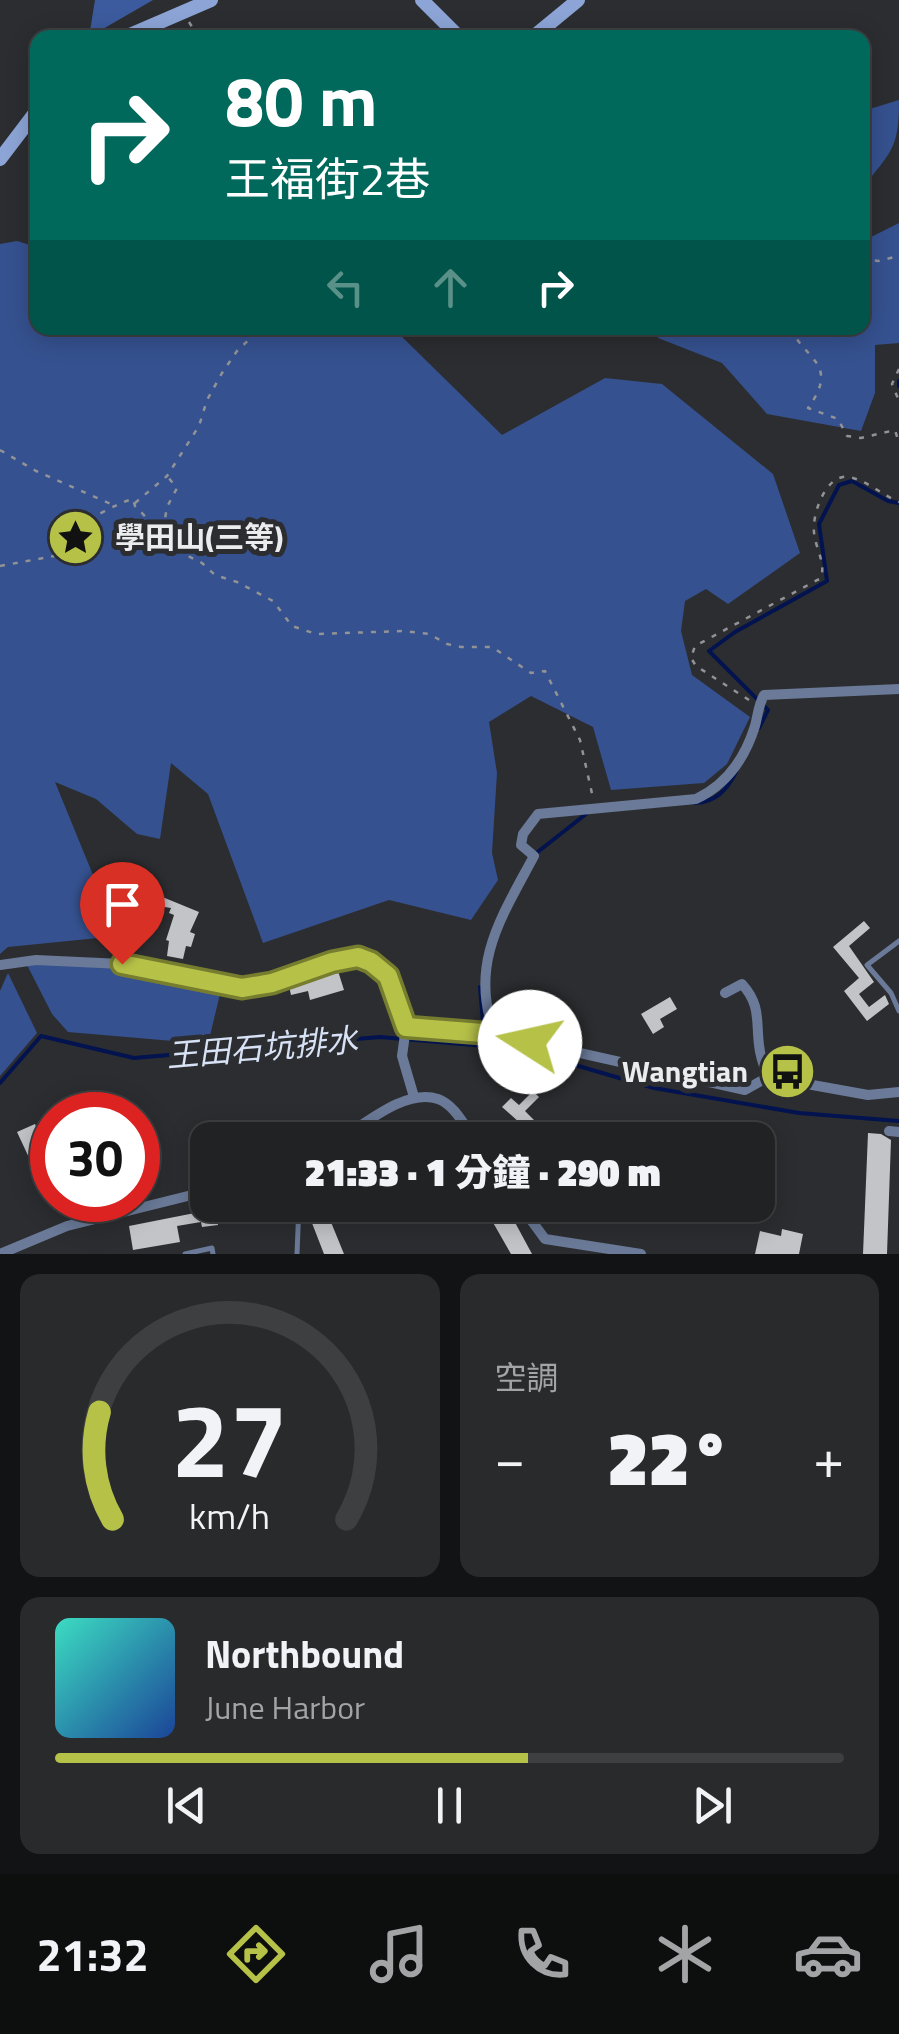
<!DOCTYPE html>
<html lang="zh-TW">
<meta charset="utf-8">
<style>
body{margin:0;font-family:"Titillium Web","Noto Sans TC",sans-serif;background:#292a2c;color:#f1f3f6;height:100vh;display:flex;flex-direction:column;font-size:38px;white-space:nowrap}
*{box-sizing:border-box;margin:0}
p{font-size:32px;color:#a2a4a6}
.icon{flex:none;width:55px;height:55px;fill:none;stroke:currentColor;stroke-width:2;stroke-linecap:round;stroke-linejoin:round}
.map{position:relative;height:1254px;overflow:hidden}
.side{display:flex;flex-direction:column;gap:20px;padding:20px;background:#121314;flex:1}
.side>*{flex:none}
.top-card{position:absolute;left:30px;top:30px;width:840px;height:305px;border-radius:20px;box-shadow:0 5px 25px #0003,0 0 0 2px #3e3f41;background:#00695c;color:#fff;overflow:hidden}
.speed{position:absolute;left:30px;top:1092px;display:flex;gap:20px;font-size:50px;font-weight:700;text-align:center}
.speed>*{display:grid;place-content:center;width:130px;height:130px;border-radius:50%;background:#212224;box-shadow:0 5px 25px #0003,0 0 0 2px #3e3f41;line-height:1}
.speed .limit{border:15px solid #d22;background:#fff;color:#111}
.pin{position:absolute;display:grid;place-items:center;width:85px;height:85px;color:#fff;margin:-102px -42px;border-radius:50% 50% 50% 0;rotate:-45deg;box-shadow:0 0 10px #0007}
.pin .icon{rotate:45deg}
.me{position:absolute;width:110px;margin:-55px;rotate:280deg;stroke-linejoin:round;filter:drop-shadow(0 0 8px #0008)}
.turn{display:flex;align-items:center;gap:35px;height:210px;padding:0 30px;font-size:45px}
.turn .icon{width:130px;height:130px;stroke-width:2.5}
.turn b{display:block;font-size:70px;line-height:85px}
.lanes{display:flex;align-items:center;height:95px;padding:0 30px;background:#0003;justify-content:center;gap:50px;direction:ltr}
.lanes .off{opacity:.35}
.big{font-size:75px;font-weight:800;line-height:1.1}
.side .widget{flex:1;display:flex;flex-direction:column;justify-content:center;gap:15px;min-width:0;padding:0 35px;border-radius:20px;background:#292a2c}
.side .dial{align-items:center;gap:0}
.dial svg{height:260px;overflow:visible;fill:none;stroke:#3e3f41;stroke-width:7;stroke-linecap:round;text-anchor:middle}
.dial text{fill:#f1f3f6;stroke:none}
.song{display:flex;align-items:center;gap:30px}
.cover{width:120px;height:120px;border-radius:15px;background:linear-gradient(135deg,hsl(170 70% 55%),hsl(220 70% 35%))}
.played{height:10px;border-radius:5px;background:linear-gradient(90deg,#b6c148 60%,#3e3f41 60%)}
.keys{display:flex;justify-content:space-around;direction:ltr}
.heat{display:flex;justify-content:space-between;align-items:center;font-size:55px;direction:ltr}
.side .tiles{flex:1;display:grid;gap:20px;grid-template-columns:1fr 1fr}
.widget:last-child{grid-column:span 2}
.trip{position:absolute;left:190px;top:1122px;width:585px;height:100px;border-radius:20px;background:#212224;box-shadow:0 5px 25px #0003,0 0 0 2px #3e3f41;font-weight:800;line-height:100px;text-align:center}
.dock{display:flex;height:160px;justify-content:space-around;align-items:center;background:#0d0e0e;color:#a2a4a6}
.dock .icon{width:70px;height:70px}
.dock .selected{color:#b6c148}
.dock b{font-size:45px;color:#f1f3f6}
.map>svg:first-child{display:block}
</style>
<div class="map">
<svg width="899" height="1254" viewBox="0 0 899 1254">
<rect width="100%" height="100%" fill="#2c2d30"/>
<path fill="#35518f" d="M899,100c0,48 -7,51 -36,87v-76z
M899,223v120l-24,2v48l-14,38 -94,-17 -45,-51 -64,-25 2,-10h202l1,-101 8,10z
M17,241l20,6 1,81h355l109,107 103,-57 57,6 111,90 27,79 -72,51 -22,-15 -21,12 -4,30 11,44 58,42 -23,47 -23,19 -93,7 -18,-63 -62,-31 -42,26 8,51 -5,80 6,27 -27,40 -82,-20 -126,43 -55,-149 -37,-31 -11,76 -23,-5 -41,-35 -41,-17 63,154 -110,11 -8,7v-710z
M89,959l131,35 -12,50 -140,-12 -16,-18 -25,-49z
M8,973l29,60 -37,43v-85z"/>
<path fill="#3c5b9e" d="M95,0h58l-64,37z"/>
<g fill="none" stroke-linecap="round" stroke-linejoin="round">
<path stroke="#021350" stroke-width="4" d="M899,381v5
M759,728l9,-18 -59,-59 26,-19 92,-51 -8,-57 20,-39 13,-4 36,20 11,2
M695,803c21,-1 32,-13 41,-31
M535,854l51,-40
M480,987l5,59
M0,1083l41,-47 93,22 246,-21 105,9 45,6 124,36 145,25 100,8"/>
</g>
<path fill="#c2c4c8" d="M160,896l39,16 -9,20 5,2 -4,13 -5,-1 -3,13 -16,-3 2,-15 -3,-1 8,-25 -5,-2 2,-5 -13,-2z
M864,921l6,7 -21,18 25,36 -15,12 10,13 16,-12 4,9 -22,17 -23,-30 15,-13 -26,-31z
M338,971l6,19 -34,10 -2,-9 -17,4 -2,-9z
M670,997l7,12 -17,10 4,8 -11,7 -12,-20z
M533,1091l6,6 -14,14 12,12 -8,8 -27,-24 9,-9 8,7z
M35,1124l14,31 -17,9 -15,-32z
M868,1133l13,1 10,6 -4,114h-24z
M305,1205h19l20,49h-20z
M483,1205h18l6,12 4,-2 21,39h-21z
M215,1209l3,16 -16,2 -1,-5 -24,4 3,16 -47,8 -4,-24z
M782,1229l21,5 -4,20h-44l5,-23 21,5z"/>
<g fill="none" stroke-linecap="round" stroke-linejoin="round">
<path stroke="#929396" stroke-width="2.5" stroke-dasharray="5 8" stroke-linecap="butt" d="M189,22l10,16
M862,258l16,3 21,-5
M862,268l4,-2 -3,-6
M284,328l1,2
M791,328c12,31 50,35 17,80l30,11 9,17 14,2 34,-8 4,13
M899,369l-7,15 7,17
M0,450l36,21 77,34
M135,503l32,-27 32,-50 8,-26 15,-27 15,-22 24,-23
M163,530l4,-23 10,-19 -10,-12
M0,566l76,-14c0,-7 -5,-16 0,-23 6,-7 46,-28 57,-30l2,7 45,46 22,11 13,12 22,7 36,19 19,25 24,8 87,-3 26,3 18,10 14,3h31l39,26 14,-2 35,69 13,58
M749,700l-53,-34 -5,-8 4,-12 126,-68c5,-16 -6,-30 -7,-46 -2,-18 12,-59 35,-55 19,4 33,18 50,25"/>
<path stroke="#6a7a98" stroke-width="5" d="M899,941l-32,24 24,28 8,18
M185,1254l27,-6 1,6
M297,1254l2,-49"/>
<path stroke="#6a7a98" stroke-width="10" d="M0,965l36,-5 86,4 120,24 30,-5 61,-21 25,-5 13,5 17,14 18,51 89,7 250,56 23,-13 100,18 31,-3
M725,993l17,-9c19,21 14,37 17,61 1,11 5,22 9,32
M406,1027l-4,29 12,41
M495,1034c-27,-69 7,-118 39,-178l-13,-11 2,-11 15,-20 158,-15c30,-14 49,-41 59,-73 3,-11 3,-20 9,-31l135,-6
M889,1131l10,1
M339,1140c26,-16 67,-52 99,-41 17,6 27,28 37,41
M520,1205l25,34 96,15
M0,1254l67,-28 141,-35"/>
<path stroke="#8ca5d6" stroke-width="14" d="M422,0l38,38
M123,38l88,-38
M532,38l46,-38
M0,159l38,-50"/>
</g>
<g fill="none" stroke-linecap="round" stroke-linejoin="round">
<defs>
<path id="route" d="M122,964l120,24 30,-5 60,-21 26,-5 13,5 17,14 18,51 89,7 35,8"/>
</defs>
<use href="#route" stroke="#767d2f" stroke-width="25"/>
<use href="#route" stroke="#b6c148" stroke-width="18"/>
</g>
<defs>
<symbol id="sight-disc" viewBox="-11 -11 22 22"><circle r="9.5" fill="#b6c148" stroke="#2c2d30"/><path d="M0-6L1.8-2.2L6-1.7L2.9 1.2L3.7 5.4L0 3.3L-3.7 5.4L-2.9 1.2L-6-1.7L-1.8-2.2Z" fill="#111"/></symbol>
<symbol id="bus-disc" viewBox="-11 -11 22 22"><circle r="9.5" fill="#b6c148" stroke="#2c2d30"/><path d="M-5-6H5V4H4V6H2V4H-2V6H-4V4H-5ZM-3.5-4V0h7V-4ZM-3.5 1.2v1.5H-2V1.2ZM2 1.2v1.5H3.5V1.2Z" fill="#111"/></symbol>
</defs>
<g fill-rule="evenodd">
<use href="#sight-disc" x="44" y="506" width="63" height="63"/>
<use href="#bus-disc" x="756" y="1040" width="63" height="63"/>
</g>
<g text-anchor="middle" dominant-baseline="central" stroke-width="10" stroke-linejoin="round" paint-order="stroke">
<g font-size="30" font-weight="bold" fill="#ebecee" stroke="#2c2d30" text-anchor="start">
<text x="115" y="537">學田山(三等)</text>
<text x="748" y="1071" text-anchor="end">Wangtian</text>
</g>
<g font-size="32" font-style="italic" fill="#d8e2f6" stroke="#2c2d30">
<text transform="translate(262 1047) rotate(-5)">王田石坑排水</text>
</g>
</g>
</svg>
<div class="speed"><div class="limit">30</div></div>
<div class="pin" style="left:122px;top:964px;background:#d93025"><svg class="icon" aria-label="arrive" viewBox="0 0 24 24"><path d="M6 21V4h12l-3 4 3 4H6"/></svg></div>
<svg class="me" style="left:530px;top:1042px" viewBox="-20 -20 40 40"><circle r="19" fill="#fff"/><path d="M0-13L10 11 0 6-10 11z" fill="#b6c148"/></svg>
<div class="trip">21:33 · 1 分鐘 · 290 m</div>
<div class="top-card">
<div class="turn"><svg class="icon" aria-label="right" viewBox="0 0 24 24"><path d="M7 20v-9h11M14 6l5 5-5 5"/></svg><div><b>80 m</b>王福街2巷</div></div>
<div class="lanes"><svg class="icon off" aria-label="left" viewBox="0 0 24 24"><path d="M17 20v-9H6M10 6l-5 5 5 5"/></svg><svg class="icon off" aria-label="ahead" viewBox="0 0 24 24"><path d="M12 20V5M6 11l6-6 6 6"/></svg><svg class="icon" aria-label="right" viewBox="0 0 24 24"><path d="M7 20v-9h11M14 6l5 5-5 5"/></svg></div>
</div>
</div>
<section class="side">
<div class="tiles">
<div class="widget dial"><svg viewBox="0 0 100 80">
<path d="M14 69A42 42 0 1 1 86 69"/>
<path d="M14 69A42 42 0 0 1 10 36" stroke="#b6c148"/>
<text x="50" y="56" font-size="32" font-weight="700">27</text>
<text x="50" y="72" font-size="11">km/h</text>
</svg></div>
<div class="widget"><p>空調</p>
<div class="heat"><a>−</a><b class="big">22°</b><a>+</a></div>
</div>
<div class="widget">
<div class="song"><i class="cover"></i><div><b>Northbound</b><p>June Harbor</p></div></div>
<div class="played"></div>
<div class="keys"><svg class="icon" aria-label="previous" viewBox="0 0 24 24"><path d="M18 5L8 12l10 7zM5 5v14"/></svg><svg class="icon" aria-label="pause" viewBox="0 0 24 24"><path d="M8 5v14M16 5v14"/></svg><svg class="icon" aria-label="next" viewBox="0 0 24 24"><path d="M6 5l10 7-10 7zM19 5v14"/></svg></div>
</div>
</div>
</section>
<nav class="dock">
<b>21:32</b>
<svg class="icon selected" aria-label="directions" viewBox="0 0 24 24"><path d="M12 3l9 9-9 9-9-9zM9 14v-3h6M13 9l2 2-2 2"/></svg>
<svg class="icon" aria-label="music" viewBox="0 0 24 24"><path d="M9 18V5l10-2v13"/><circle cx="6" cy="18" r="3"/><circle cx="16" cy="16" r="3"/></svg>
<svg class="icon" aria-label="phone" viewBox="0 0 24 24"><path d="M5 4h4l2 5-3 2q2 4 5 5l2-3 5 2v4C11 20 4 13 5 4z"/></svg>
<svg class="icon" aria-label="climate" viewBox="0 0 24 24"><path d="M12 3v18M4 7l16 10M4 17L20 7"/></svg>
<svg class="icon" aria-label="car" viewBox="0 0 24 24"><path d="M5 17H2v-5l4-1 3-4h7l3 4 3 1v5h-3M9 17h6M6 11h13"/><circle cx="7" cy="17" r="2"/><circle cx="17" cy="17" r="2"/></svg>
</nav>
